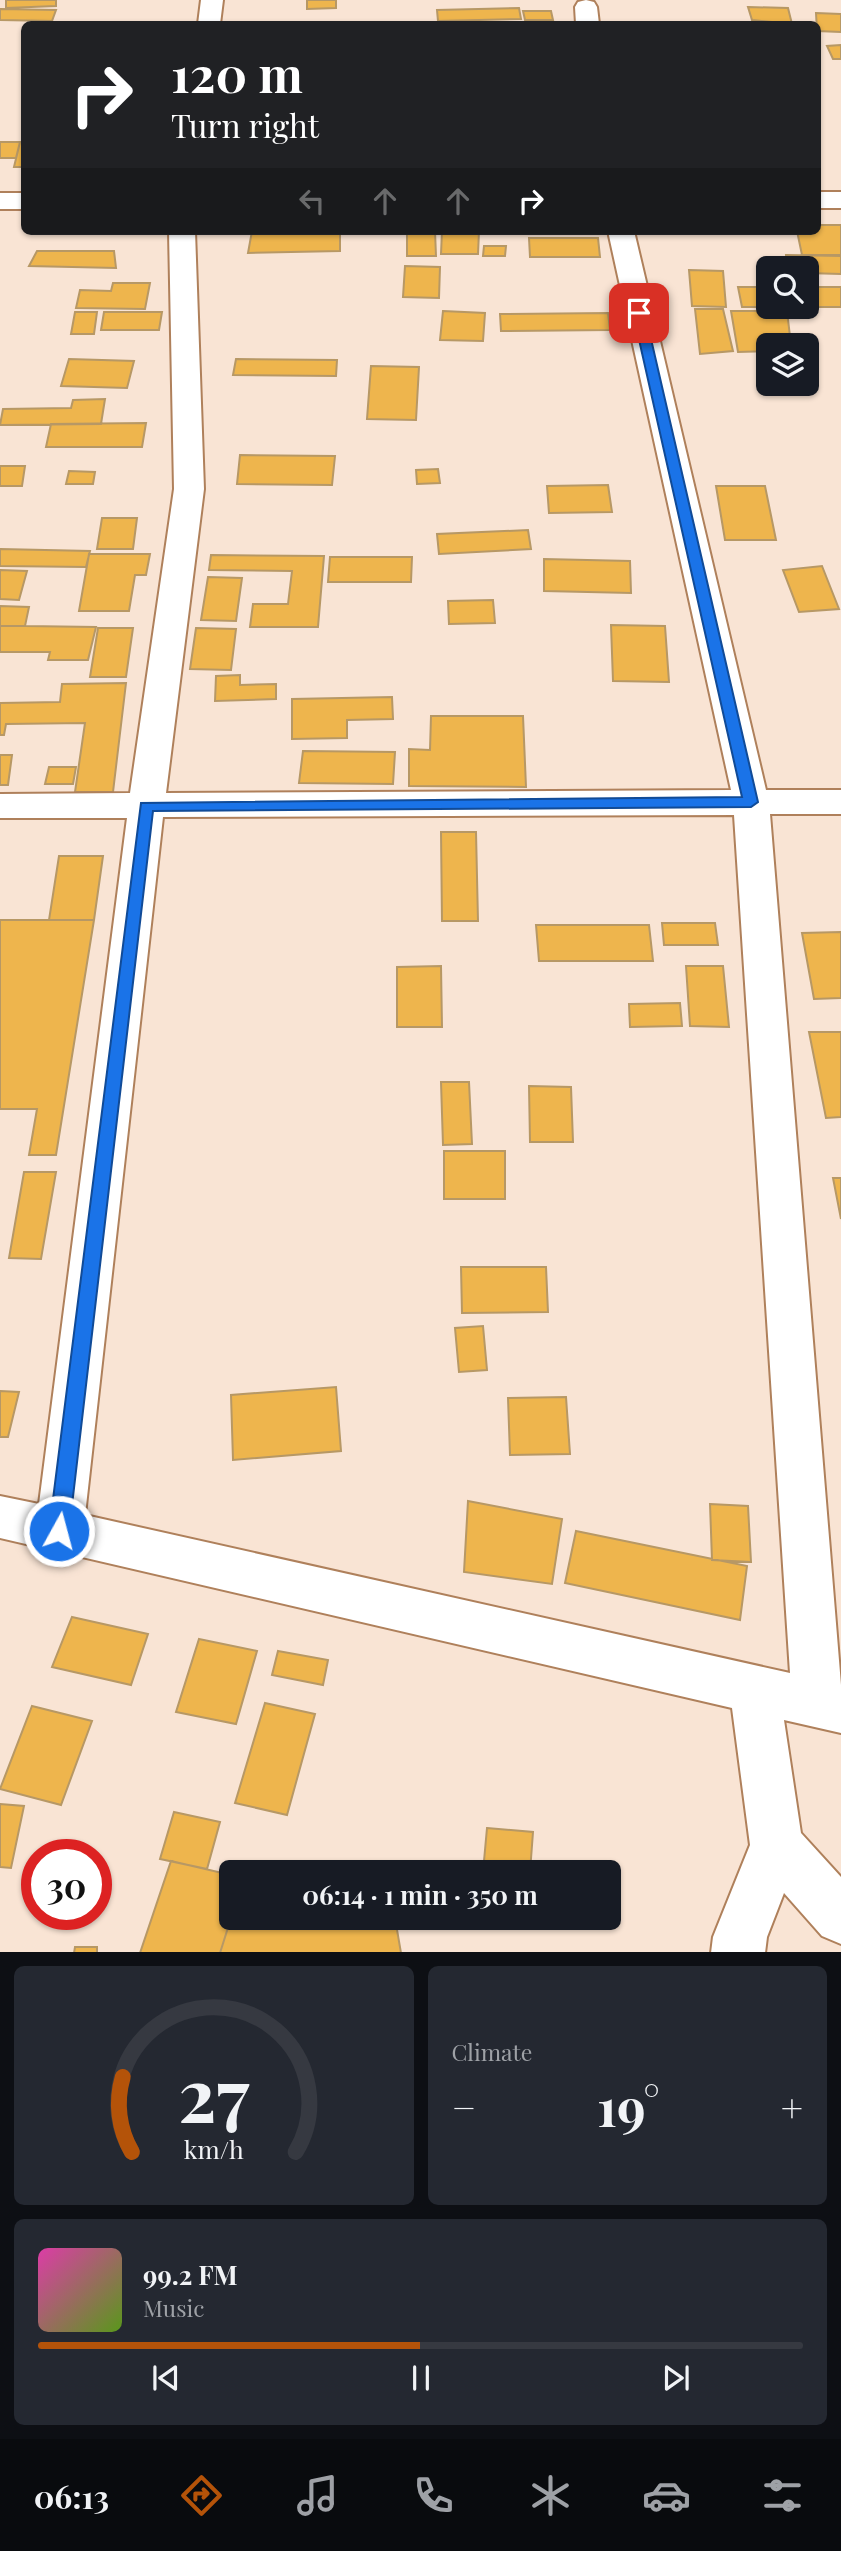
<!DOCTYPE html>
<meta charset="utf-8">
<style>
body{margin:0;font-family:"Playfair Display",serif;background:#242831;color:#f1f3f6;height:100vh;display:flex;flex-direction:column;font-size:26px;white-space:nowrap}
*{box-sizing:border-box;margin:0}
p{font-size:23px;color:#9ea1a6}
.icon{flex:none;width:38px;height:38px;fill:none;stroke:currentColor;stroke-width:2;stroke-linecap:round;stroke-linejoin:round}
.map{position:relative;height:1952px;overflow:hidden}
.sheet{display:flex;flex-direction:column;gap:14px;padding:14px;background:#0d0f14;flex:1}
.sheet>*{flex:none}
.hud{position:absolute;left:21px;top:21px;width:800px;height:214px;border-radius:10px;box-shadow:0 2px 5px #0004;background:#202124;color:#fff;overflow:hidden}
.buttons{position:absolute;left:756px;top:256px;display:grid;gap:14px}
.buttons a{display:grid;place-items:center;width:63px;height:63px;border-radius:10px;background:#171b24;box-shadow:0 2px 5px #0004;font-size:35px}
.speed{position:absolute;left:21px;top:1839px;display:flex;gap:14px;font-size:35px;font-weight:700;text-align:center}
.speed>*{display:grid;place-content:center;width:91px;height:91px;border-radius:50%;background:#171b24;box-shadow:0 2px 5px #0004;line-height:1}
.speed .limit{border:10px solid #d22;background:#fff;color:#111}
.pin{position:absolute;display:grid;place-items:center;width:60px;height:60px;color:#fff;margin:-30px;border-radius:14px;box-shadow:0 4px 10px #0006}
.me{position:absolute;width:77px;margin:-38px;rotate:7deg;stroke-linejoin:round;filter:drop-shadow(0 0 5px #0008)}
.turn{display:flex;align-items:center;gap:24px;height:147px;padding:0 35px;font-size:32px}
.turn .icon{width:91px;height:91px;stroke-width:2.5}
.turn b{display:block;font-size:49px;line-height:60px}
.lanes{display:flex;align-items:center;height:66px;padding:0 35px;background:#0003;justify-content:center;gap:35px;direction:ltr}
.lanes .off{opacity:.35}
.big{font-size:52px;font-weight:700;line-height:1.1}
.sheet .widget{flex:1;display:flex;flex-direction:column;justify-content:center;gap:10px;min-width:0;padding:0 24px;border-radius:10px;background:#242831}
.sheet .dial{align-items:center;gap:0}
.dial svg{height:182px;overflow:visible;fill:none;stroke:#363941;stroke-width:7;stroke-linecap:round;text-anchor:middle}
.dial text{fill:#f1f3f6;stroke:none}
.song{display:flex;align-items:center;gap:21px}
.cover{width:84px;height:84px;border-radius:10px;background:linear-gradient(135deg,hsl(320 70% 55%),hsl(90 70% 35%))}
.played{height:7px;border-radius:4px;background:linear-gradient(90deg,#b45309 50%,#363941 50%)}
.keys{display:flex;justify-content:space-around;direction:ltr}
.heat{display:flex;justify-content:space-between;align-items:center;font-size:38px;direction:ltr}
.sheet .tiles{flex:1;display:grid;gap:14px;grid-template-columns:1fr 1fr}
.widget:last-child{grid-column:span 2}
.trip{position:absolute;left:219px;top:1860px;width:402px;height:70px;border-radius:10px;background:#171b24;box-shadow:0 2px 5px #0004;font-weight:700;line-height:70px;text-align:center}
.menu{display:flex;height:112px;justify-content:space-around;align-items:center;background:#090b0e;color:#9ea1a6}
.menu .icon{width:49px;height:49px}
.menu .current{color:#b45309}
.menu b{font-size:32px;color:#f1f3f6}
.map>svg:first-child{display:block}
</style>
<div class="map">
<svg width="841" height="1953" viewBox="0 0 841 1953">
<rect width="100%" height="100%" fill="#f9e4d4"/>
<path fill="#eeb54d" stroke="#b79865" stroke-width="2" d="M6,0h50v6l-50,2z
M307,0h29v8l-29,1z
M748,7l40,1 4,16 -40,-4z
M519,8l2,11 -83,2 -1,-11z
M0,9l56,1 -4,11 -52,-1z
M523,11h28l2,9h-28z
M816,13l25,1v18l-24,-1z
M841,45v14h-8l-6,-13z
M0,142h20l-4,16h-16z
M20,142h4v25h-10z
M817,225h24v30h-39l-5,-24h20z
M252,231h88v20l-92,2z
M407,231h28l1,25h-29z
M442,231h37l-1,23h-37z
M529,238h69l2,19h-70z
M484,246h22l-1,10h-22z
M37,251h77l2,17 -87,-2z
M786,255l55,1v18l-34,-1v-5h-20z
M405,266l35,1 -1,31 -36,-1z
M689,270l34,1 3,36 -34,-1z
M113,283h37l-5,26 -69,-1 4,-18 31,1z
M738,287h30v19h39v-19h34v20h-99z
M695,309h28l10,42 -33,3z
M443,311l42,2 -2,28 -43,-1z
M731,311h56l4,34h-23v6l-30,1z
M75,312h22l-3,22h-23z
M104,312h58l-3,18h-58z
M608,313l2,17 -109,1 -1,-17z
M69,359l65,2 -7,27 -66,-2z
M236,359l101,1 -1,16 -103,-1z
M371,366l48,1 -3,53 -49,-1z
M105,399l-4,25 -101,1 3,-16 68,-1 2,-8z
M146,423l-4,24h-96l5,-23z
M240,455l95,1 -3,29 -95,-1z
M0,466h25l-3,20h-22z
M438,469l2,14 -23,1 -1,-14z
M69,471l26,1 -2,12h-27z
M608,485l4,27 -63,1 -2,-27z
M716,486h49l11,54h-51z
M102,518h35l-4,31h-36z
M528,530l3,19 -92,5 -2,-20z
M0,549l90,2 -4,16 -86,-1z
M89,554h61l-4,21h-11l-6,36h-50z
M211,555l113,1 -6,71h-68l3,-23h35l4,-33 -83,-1z
M330,557h82l-1,25h-83z
M544,559l86,2 1,32 -87,-2z
M822,566l17,43 -40,3 -16,-42z
M0,570l27,1 -8,29 -19,-1z
M208,577l34,1 -6,43 -35,-1z
M493,600l2,23 -46,1 -1,-23z
M0,606l29,1 -4,19h-25z
M611,625l54,1 4,56 -56,-1z
M0,626h25l71,1 -8,33h-40l2,-8h-50z
M98,628h35l-7,49h-36z
M196,628l40,1 -5,41 -41,-1z
M240,675v10l36,-1v15l-61,2 1,-25z
M126,683l-13,109h-38l10,-69 -79,1 -2,11h-4v-32l60,-1 2,-18z
M392,697l1,22 -46,1v18l-55,1v-40z
M431,716h92l3,71 -117,-1v-37l21,1z
M303,751l92,1 -2,32 -94,-1z
M0,755h12l-4,30h-8z
M49,767h27l-3,17h-28z
M441,832h35l2,89h-36z
M59,856h44l-9,64h-45z
M0,920h94l-38,235h-27l8,-46h-37z
M662,923h53l3,22h-54z
M536,925h113l4,36h-114z
M841,932v66l-27,1 -12,-66z
M441,966l1,61h-45v-60z
M686,966h37l6,61 -39,-1z
M680,1003l2,23 -52,1 -1,-23z
M809,1032h32v85l-15,1z
M441,1082h28l3,62 -29,1z
M529,1086l42,1 2,55h-43z
M444,1151h61v48h-61z
M24,1172h32l-15,87 -32,-1z
M833,1178h8v41z
M461,1267h85l2,45 -86,1z
M483,1326l4,44 -28,2 -4,-44z
M336,1387l5,64 -108,9 -2,-65z
M0,1391l19,1 -11,45h-8z
M566,1397l4,57 -60,1 -2,-57z
M468,1501l94,18 -10,65 -88,-12z
M710,1504l38,2 3,56 -39,-2z
M576,1531l171,35 -7,54 -175,-37z
M72,1617l76,17 -17,51 -79,-18z
M199,1639l58,12 -21,73 -60,-12z
M278,1651l50,9 -5,25 -51,-10z
M265,1703l50,11 -28,101 -52,-12z
M32,1706l60,15 -31,84 -61,-16z
M0,1804l24,2 -13,62 -11,-1z
M174,1812l46,10 -13,47 -47,-10z
M487,1828l46,4 -3,40h-47z
M171,1861l60,14v43l-11,35h-80z
M387,1866l1,6h-51z
M231,1918h164l6,35h-181z
M75,1947h22v6h-23z"/>
<g fill="none" stroke-linecap="round" stroke-linejoin="round">
<defs>
<path id="street" d="M201,0h22l-3,24h-22z
M586,0l8,2 3,5 2,17h-23l-1,-17 3,-5z
M817,192h24v16h-24z
M0,193h24v16h-24z
M169,231h26l9,258 -38,304 565,-3 -123,-559h26l132,559h75v24h-71l71,871v48l-57,-13 17,113 40,44v67l-19,-8 -38,-43 -17,44 -2,16h-54l2,-16 37,-92 -18,-137 -732,-170v-42l39,8 88,-686h-127v-24l130,-1 44,-304zM734,815l56,858 -705,-158 78,-698z"/>
</defs>
<use href="#street" stroke="#af805b" stroke-width="4"/>
<use href="#street" fill="#fff" fill-rule="evenodd"/>
</g>
<path fill="#1a73e8" stroke="#114b97" stroke-width="2" d="M639,309l6,4 113,489 -7,5 -598,4 -84,720 -3,6 -7,3 -7,-3 -3,-6 92,-728 601,-6 -109,-484z"/>
</svg>
<div class="buttons">
<a><svg class="icon" aria-label="search" viewBox="0 0 24 24"><circle cx="10" cy="10" r="6"/><path d="M15 15l6 6"/></svg></a>
<a><svg class="icon" aria-label="layers" viewBox="0 0 24 24"><path d="M12 4l9 5-9 5-9-5zM3 14l9 5 9-5"/></svg></a>
</div>
<div class="speed"><div class="limit">30</div></div>
<div class="pin" style="left:639px;top:313px;background:#d93025"><svg class="icon" aria-label="arrive" viewBox="0 0 24 24"><path d="M6 21V4h12l-3 4 3 4H6"/></svg></div>
<svg class="me" style="left:59px;top:1531px" viewBox="-20 -20 40 40"><circle r="17" fill="#1a73e8" stroke="#fff" stroke-width="3"/><path d="M0-11L8 9 0 5-8 9z" fill="#fff"/></svg>
<div class="trip">06:14 · 1 min · 350 m</div>
<div class="hud">
<div class="turn"><svg class="icon" aria-label="right" viewBox="0 0 24 24"><path d="M7 20v-9h11M14 6l5 5-5 5"/></svg><div><b>120 m</b>Turn right</div></div>
<div class="lanes"><svg class="icon off" aria-label="left" viewBox="0 0 24 24"><path d="M17 20v-9H6M10 6l-5 5 5 5"/></svg><svg class="icon off" aria-label="ahead" viewBox="0 0 24 24"><path d="M12 20V5M6 11l6-6 6 6"/></svg><svg class="icon off" aria-label="ahead" viewBox="0 0 24 24"><path d="M12 20V5M6 11l6-6 6 6"/></svg><svg class="icon" aria-label="right" viewBox="0 0 24 24"><path d="M7 20v-9h11M14 6l5 5-5 5"/></svg></div>
</div>
</div>
<section class="sheet">
<div class="tiles">
<div class="widget dial"><svg viewBox="0 0 100 80">
<path d="M14 69A42 42 0 1 1 86 69"/>
<path d="M14 69A42 42 0 0 1 10 36" stroke="#b45309"/>
<text x="50" y="56" font-size="32" font-weight="700">27</text>
<text x="50" y="72" font-size="11">km/h</text>
</svg></div>
<div class="widget"><p>Climate</p>
<div class="heat"><a>−</a><b class="big">19°</b><a>+</a></div>
</div>
<div class="widget">
<div class="song"><i class="cover"></i><div><b>99.2 FM</b><p>Music</p></div></div>
<div class="played"></div>
<div class="keys"><svg class="icon" aria-label="previous" viewBox="0 0 24 24"><path d="M18 5L8 12l10 7zM5 5v14"/></svg><svg class="icon" aria-label="pause" viewBox="0 0 24 24"><path d="M8 5v14M16 5v14"/></svg><svg class="icon" aria-label="next" viewBox="0 0 24 24"><path d="M6 5l10 7-10 7zM19 5v14"/></svg></div>
</div>
</div>
</section>
<nav class="menu">
<b>06:13</b>
<svg class="icon current" aria-label="directions" viewBox="0 0 24 24"><path d="M12 3l9 9-9 9-9-9zM9 14v-3h6M13 9l2 2-2 2"/></svg>
<svg class="icon" aria-label="music" viewBox="0 0 24 24"><path d="M9 18V5l10-2v13"/><circle cx="6" cy="18" r="3"/><circle cx="16" cy="16" r="3"/></svg>
<svg class="icon" aria-label="phone" viewBox="0 0 24 24"><path d="M5 4h4l2 5-3 2q2 4 5 5l2-3 5 2v4C11 20 4 13 5 4z"/></svg>
<svg class="icon" aria-label="climate" viewBox="0 0 24 24"><path d="M12 3v18M4 7l16 10M4 17L20 7"/></svg>
<svg class="icon" aria-label="car" viewBox="0 0 24 24"><path d="M5 17H2v-5l4-1 3-4h7l3 4 3 1v5h-3M9 17h6M6 11h13"/><circle cx="7" cy="17" r="2"/><circle cx="17" cy="17" r="2"/></svg>
<svg class="icon" aria-label="filters" viewBox="0 0 24 24"><path d="M4 7h16M4 17h16"/><circle cx="9" cy="7" r="2"/><circle cx="15" cy="17" r="2"/></svg>
</nav>
